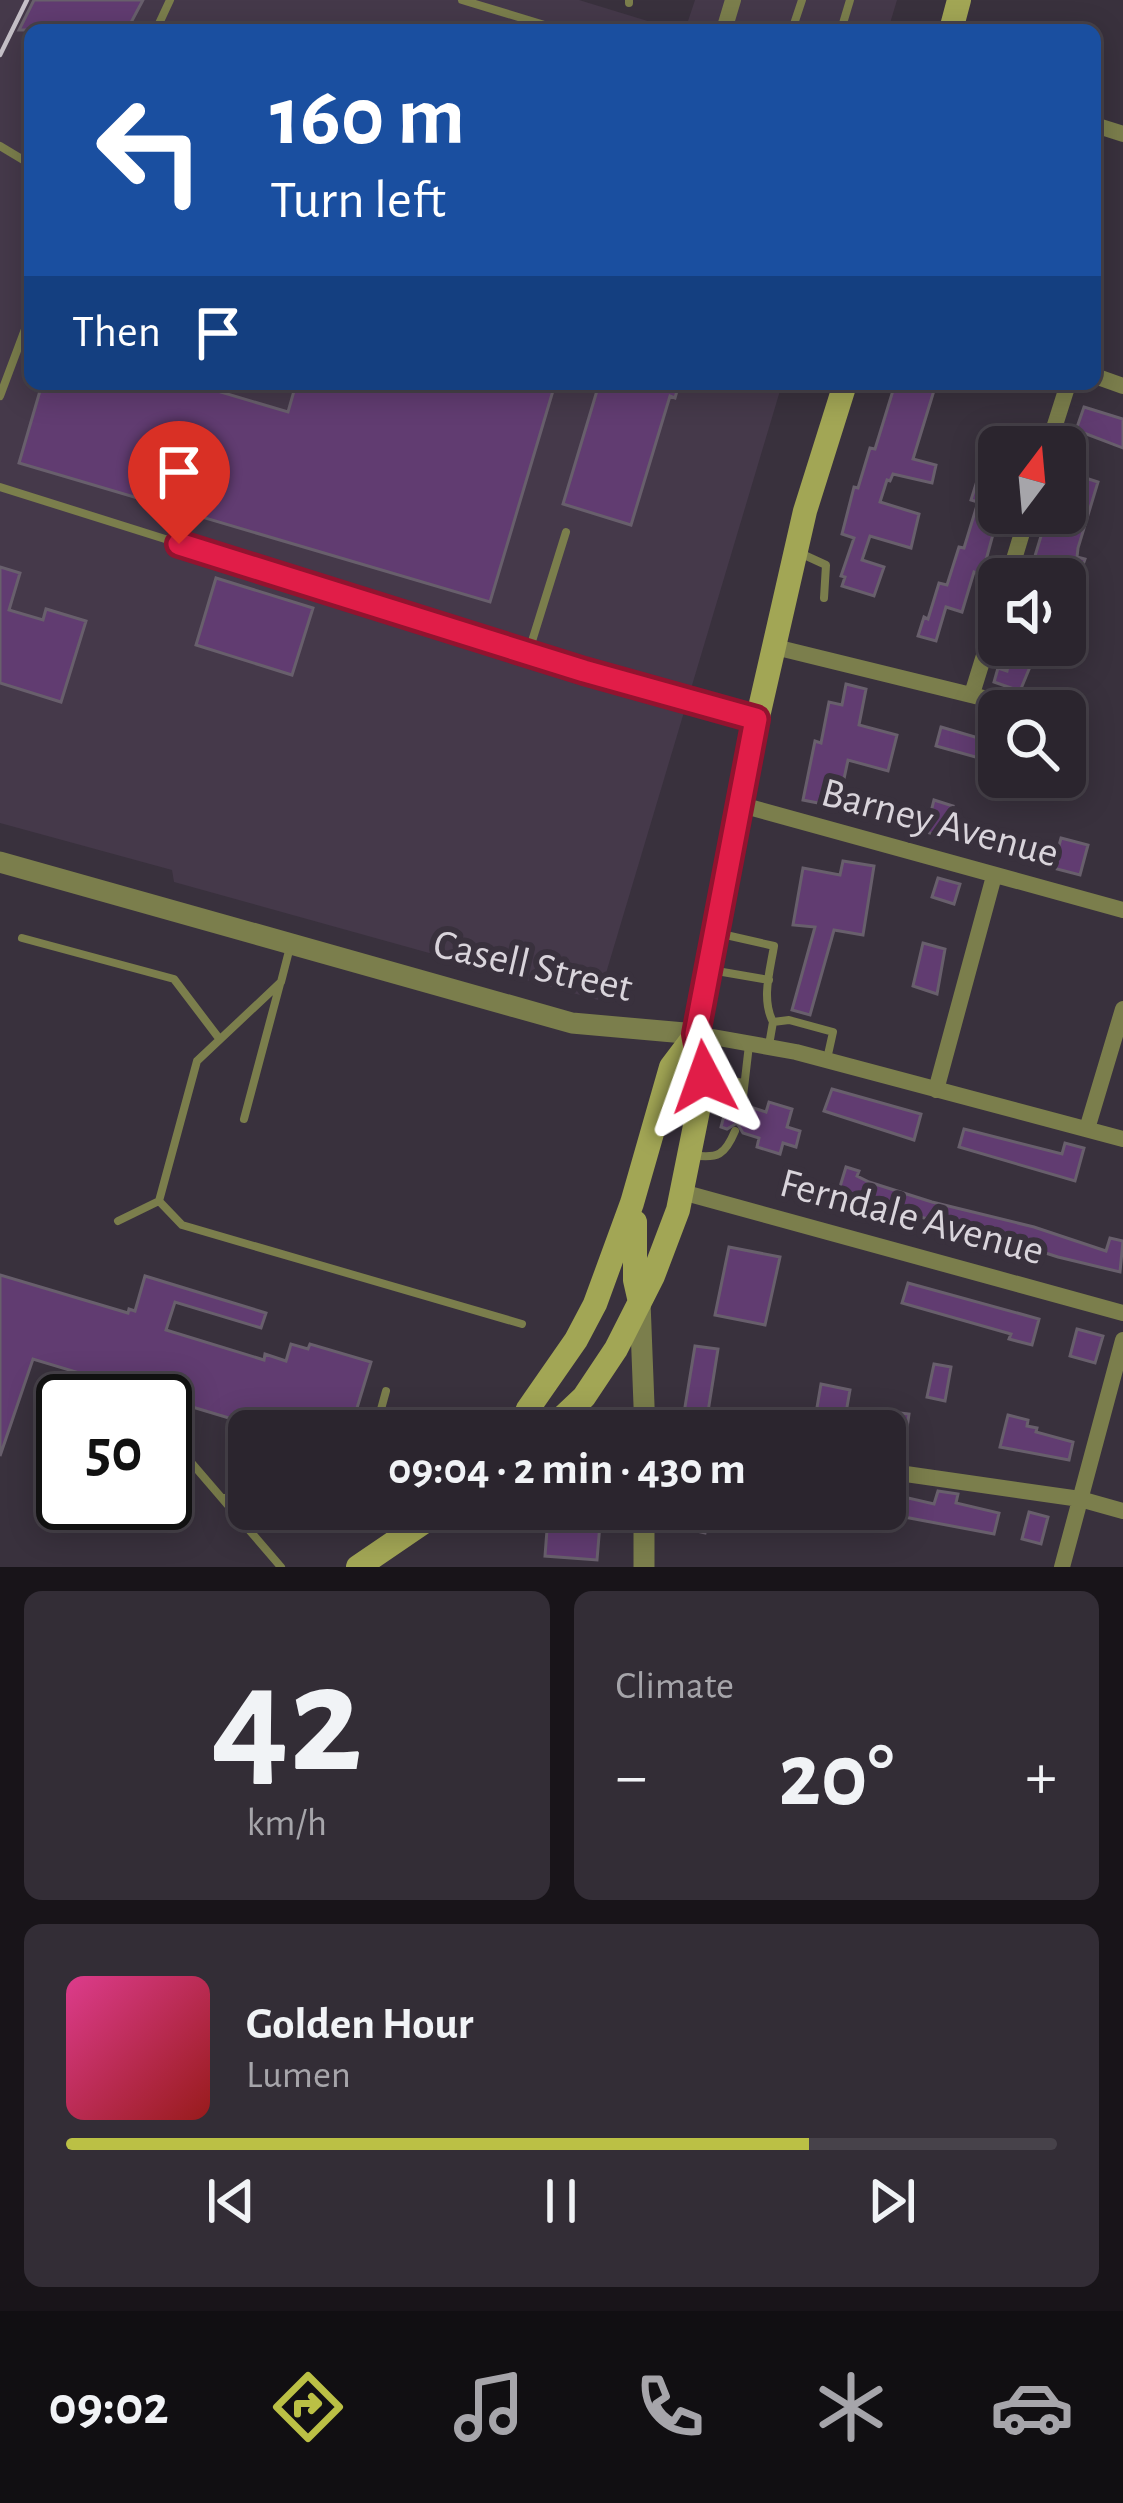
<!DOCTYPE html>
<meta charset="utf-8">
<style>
body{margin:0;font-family:"Alegreya Sans",sans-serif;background:#332d36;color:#f1f3f6;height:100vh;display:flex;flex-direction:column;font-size:45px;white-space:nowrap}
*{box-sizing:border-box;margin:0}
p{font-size:39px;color:#a6a5aa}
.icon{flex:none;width:66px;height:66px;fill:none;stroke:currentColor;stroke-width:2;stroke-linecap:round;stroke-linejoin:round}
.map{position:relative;height:1567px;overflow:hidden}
.panel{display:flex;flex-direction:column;gap:24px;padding:24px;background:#181419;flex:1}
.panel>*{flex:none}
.banner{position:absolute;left:24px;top:24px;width:1077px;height:366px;border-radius:18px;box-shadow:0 6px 30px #0003,0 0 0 3px #47424a;background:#1a4fa0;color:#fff;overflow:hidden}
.needle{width:78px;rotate:16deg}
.fabs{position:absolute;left:978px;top:426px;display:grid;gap:24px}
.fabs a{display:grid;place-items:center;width:108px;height:108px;border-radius:18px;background:#2b252e;box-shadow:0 6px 30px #0003,0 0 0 3px #47424a;font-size:60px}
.speed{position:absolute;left:36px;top:1374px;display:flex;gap:24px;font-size:60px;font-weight:700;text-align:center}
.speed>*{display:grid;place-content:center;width:156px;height:156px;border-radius:50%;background:#2b252e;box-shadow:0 6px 30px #0003,0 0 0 3px #47424a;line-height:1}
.speed .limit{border:6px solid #111;border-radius:18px;background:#fff;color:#111}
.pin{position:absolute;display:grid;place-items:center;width:102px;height:102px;color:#fff;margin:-123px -51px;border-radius:50% 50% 50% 0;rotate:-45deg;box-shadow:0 0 12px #0007}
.pin .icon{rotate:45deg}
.me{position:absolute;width:132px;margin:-66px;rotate:356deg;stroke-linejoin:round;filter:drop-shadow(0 0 9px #0008)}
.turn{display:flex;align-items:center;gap:42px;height:252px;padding:0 48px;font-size:54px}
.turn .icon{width:156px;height:156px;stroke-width:2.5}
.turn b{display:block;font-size:84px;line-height:102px}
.then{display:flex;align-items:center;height:114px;padding:0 48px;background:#0003;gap:24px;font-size:45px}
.big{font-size:90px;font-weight:600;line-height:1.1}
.panel .tile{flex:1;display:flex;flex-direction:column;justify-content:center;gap:18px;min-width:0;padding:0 42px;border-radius:18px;background:#332d36}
.panel .dial{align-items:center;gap:0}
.dial b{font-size:156px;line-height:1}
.song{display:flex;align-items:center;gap:36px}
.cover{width:144px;height:144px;border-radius:18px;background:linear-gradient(135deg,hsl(330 70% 55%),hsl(0 70% 35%))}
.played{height:12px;border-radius:6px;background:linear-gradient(90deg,#bbc045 75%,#47424a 75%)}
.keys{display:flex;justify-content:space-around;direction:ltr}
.heat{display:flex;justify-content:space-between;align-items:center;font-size:66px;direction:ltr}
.panel .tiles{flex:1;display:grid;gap:24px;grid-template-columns:1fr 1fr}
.tile:last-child{grid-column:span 2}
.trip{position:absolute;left:228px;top:1410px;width:678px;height:120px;border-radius:18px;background:#2b252e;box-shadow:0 6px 30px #0003,0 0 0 3px #47424a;font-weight:600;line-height:120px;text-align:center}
.menu{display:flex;height:192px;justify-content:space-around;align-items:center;background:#110f12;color:#a6a5aa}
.menu .icon{width:84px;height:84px}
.menu .on{color:#bbc045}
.menu b{font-size:54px;color:#f1f3f6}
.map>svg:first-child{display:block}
</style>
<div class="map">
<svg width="1123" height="1567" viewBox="0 0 1123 1567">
<rect width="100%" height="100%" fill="#39313d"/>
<path fill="#45394a" d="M0,0h579l98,30h-647v354h752l-184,616 -424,-118 -2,-12 -172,-47z
M695,0h202l-9,30h-203z"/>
<path fill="#613c71" stroke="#685f6c" stroke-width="3" d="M34,0h109l-16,30h-108z
M42,384h152l94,28 8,-28h259l-65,218 -471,-139z
M599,384h80l-4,14 -5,-2 -39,129 -68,-21z
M895,384h41l-23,75 23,6 -4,18 -39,-9 -3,7 -3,-1 -7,22 39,12 -8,34 -41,-12 -8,24 22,7 -10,29 -32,-10 3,-9 -4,-1 13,-38 -12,-4 12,-47 4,1 12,-40 5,1z
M1084,407l39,12v29l-47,-18z
M987,449l12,4v59l-17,63 -8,-3 -12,40 -16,-5 -10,34 -18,-5 6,-19 4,2 11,-36 8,2 12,-38 5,1 14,-46 -7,-2z
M1070,473l28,9 -20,66 -1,9 8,2 -7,20h-50l20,-66h17z
M0,567l20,6 -11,37 34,10 3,-11 40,12 -25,81 -61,-19z
M216,578l97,30 -21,67 -96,-30z
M1013,645h26l-19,46 -26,-9 4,-14 9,3z
M846,684l20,5 -7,36 38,10 -9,36 -40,-11 -10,47 -35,-7 12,-59 6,2 8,-41 13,3z
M941,727l58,17 -2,19 -61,-17z
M934,800l19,6 -9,31 -18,-5z
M1061,838l27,7 -8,30 -27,-7z
M843,861l31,5 -11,69 -29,-5 -24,85 -18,-5 23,-83 -22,-2 10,-57 37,7z
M938,878l22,6 -6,20 -22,-7z
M923,943l22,6 -8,45 -24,-8z
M832,1089l89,25 -7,26 -90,-29z
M728,1101l6,2 6,10 10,-6 16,5 3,-10 23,7 -5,18 13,4 -4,16 -13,-4 -3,11 -23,-7 2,-9 -16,-5 -6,-10 -10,6 -6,-2z
M964,1129l98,25 3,-11 19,5 -9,33 -116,-34z
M846,1167l13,4 -2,5 12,6 63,20 102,25 72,24 4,-13 13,3 -3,31 -62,-15 -22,-7 1,-4 -141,-35 -34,-6 -2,6 -25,-8z
M729,1247l51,10 -15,68 -50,-10z
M0,1275l128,38 1,-4 6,2 10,-35 121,37 -5,15 -86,-26 -9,28 98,30 1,-6 21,7 5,-17 17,5 2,-5 61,18 -21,69h-78l-239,-72 -33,97z
M908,1283l131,36 -7,26 -23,-6 2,-5 -109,-31z
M1077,1329l26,7 -8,27 -25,-7z
M695,1346l23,3 -11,69 -23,-5z
M934,1364l17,3 -6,34 -18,-4z
M821,1384l29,6 -6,34 -29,-5z
M884,1411l25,3 -3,21 -25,-4z
M1008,1415l20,5 -1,6 10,2 -1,4 37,10 -4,18 -69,-13z
M938,1491l20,3 -2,9 43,10 -5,21 -95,-18 5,-19 30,7z
M558,1509h33l-1,15h10l-3,36 -52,-4 2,-26 9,1z
M688,1509h22l-5,24 -22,-5z
M1029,1512l19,5 -7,27 -19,-5z"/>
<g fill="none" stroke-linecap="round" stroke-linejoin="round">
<path stroke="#7b7e4c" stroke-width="8" d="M462,0l99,30
M629,3v-3
M156,30l14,-30
M792,30l10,-30
M841,30l9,-30
M0,146l30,18
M0,396l30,-80
M0,487l584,184 170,47
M802,554l24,11 -2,33
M528,654l38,-122
M717,933l57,13c-4,25 -13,53 -1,76l-4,23
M22,938l152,41 44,58
M290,947l-9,35 -84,79 -38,140 23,24 340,99
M711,970l58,10
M773,1022l16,-2 44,12 -6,27
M705,1077l39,6
M742,1105l7,-60
M244,1119l36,-135
M692,1155c26,4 33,0 43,-24
M118,1221l41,-20
M41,1394l23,7
M375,1431l11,-40
M165,1432l116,135
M224,1498l25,5
M278,1509l53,9 18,-9"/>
<path stroke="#7b7e4c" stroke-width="16" d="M724,30l9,-30
M1095,125l28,9
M1095,376l28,10
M1048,447l20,-63
M1008,579l20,-66
M771,646l265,65
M972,694l27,-87
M738,804l385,106
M696,1034l100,18 327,87
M936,1090l58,-214
M1087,1129l36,-120
M682,1192l441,121
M885,1471l195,28 43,12
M1062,1567l61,-227"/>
<path stroke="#7b7e4c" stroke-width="21" d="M0,862l572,161 124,11
M640,1302l5,129
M644,1567v-58"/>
<path stroke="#a2a655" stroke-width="24" d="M951,30l8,-30
M635,1222v58l5,22
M519,1431l9,-22 48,-69 19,-36 37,-101 39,-136 25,-33
M548,1431l36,-34 32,-48 37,-73 25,-66 26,-129 -8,-47 42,-230 67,-293 40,-127
M358,1567l85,-58"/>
<path stroke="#c6c0c8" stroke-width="4.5" d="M0,55l27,-55"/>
</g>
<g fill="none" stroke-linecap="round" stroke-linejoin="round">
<defs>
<path id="route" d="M179,544l405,127 172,48 -60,315 8,43"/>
</defs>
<use href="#route" stroke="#92132f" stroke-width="30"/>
<use href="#route" stroke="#e11d48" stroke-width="21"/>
</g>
<g text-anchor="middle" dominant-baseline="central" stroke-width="12" stroke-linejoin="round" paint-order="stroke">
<g font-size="42" fill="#d9d4db" stroke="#39313d">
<text transform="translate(940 823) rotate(15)">Barney Avenue</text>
<text transform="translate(533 966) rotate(13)">Casell Street</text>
<text transform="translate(912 1217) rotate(15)">Ferndale Avenue</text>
</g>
</g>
</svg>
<div class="fabs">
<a><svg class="needle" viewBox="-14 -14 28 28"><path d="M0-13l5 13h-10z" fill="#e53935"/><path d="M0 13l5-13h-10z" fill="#a6a5aa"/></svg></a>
<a><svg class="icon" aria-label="sound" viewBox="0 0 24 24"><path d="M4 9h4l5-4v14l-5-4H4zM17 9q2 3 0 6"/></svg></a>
<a><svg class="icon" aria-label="search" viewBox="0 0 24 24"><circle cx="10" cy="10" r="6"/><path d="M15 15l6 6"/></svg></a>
</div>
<div class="speed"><div class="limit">50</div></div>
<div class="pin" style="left:179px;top:544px;background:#d93025"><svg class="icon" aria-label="arrive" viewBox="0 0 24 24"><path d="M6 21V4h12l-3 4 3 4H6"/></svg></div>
<svg class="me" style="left:704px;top:1077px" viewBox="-20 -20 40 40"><path d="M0-17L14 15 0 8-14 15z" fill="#e11d48" stroke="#fff" stroke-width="4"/></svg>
<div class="trip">09:04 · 2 min · 430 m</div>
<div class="banner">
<div class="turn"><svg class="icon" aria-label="left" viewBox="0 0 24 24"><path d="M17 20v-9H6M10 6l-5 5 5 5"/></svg><div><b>160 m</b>Turn left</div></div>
<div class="then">Then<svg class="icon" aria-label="arrive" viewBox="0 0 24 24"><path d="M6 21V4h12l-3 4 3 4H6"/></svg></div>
</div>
</div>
<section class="panel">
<div class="tiles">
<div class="tile dial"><b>42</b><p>km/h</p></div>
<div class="tile"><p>Climate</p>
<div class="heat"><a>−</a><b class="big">20°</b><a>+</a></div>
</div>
<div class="tile">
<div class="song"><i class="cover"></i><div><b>Golden Hour</b><p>Lumen</p></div></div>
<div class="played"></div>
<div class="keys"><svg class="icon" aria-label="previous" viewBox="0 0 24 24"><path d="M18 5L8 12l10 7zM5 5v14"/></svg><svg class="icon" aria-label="pause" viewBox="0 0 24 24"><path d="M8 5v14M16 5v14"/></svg><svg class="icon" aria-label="next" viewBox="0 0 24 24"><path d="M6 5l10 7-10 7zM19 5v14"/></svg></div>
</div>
</div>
</section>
<nav class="menu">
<b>09:02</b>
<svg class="icon on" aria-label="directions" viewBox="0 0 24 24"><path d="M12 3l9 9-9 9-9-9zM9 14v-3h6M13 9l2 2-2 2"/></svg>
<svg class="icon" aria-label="music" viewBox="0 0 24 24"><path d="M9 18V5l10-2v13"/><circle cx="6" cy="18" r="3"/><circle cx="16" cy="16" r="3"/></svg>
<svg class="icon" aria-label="phone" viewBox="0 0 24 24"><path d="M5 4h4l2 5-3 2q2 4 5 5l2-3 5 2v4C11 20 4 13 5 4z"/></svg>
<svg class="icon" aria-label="climate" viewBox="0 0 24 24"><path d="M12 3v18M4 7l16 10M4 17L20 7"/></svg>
<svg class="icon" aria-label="car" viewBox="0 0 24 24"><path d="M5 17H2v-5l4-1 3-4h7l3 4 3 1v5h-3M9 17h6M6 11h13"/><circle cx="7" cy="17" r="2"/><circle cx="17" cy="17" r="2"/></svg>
</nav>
